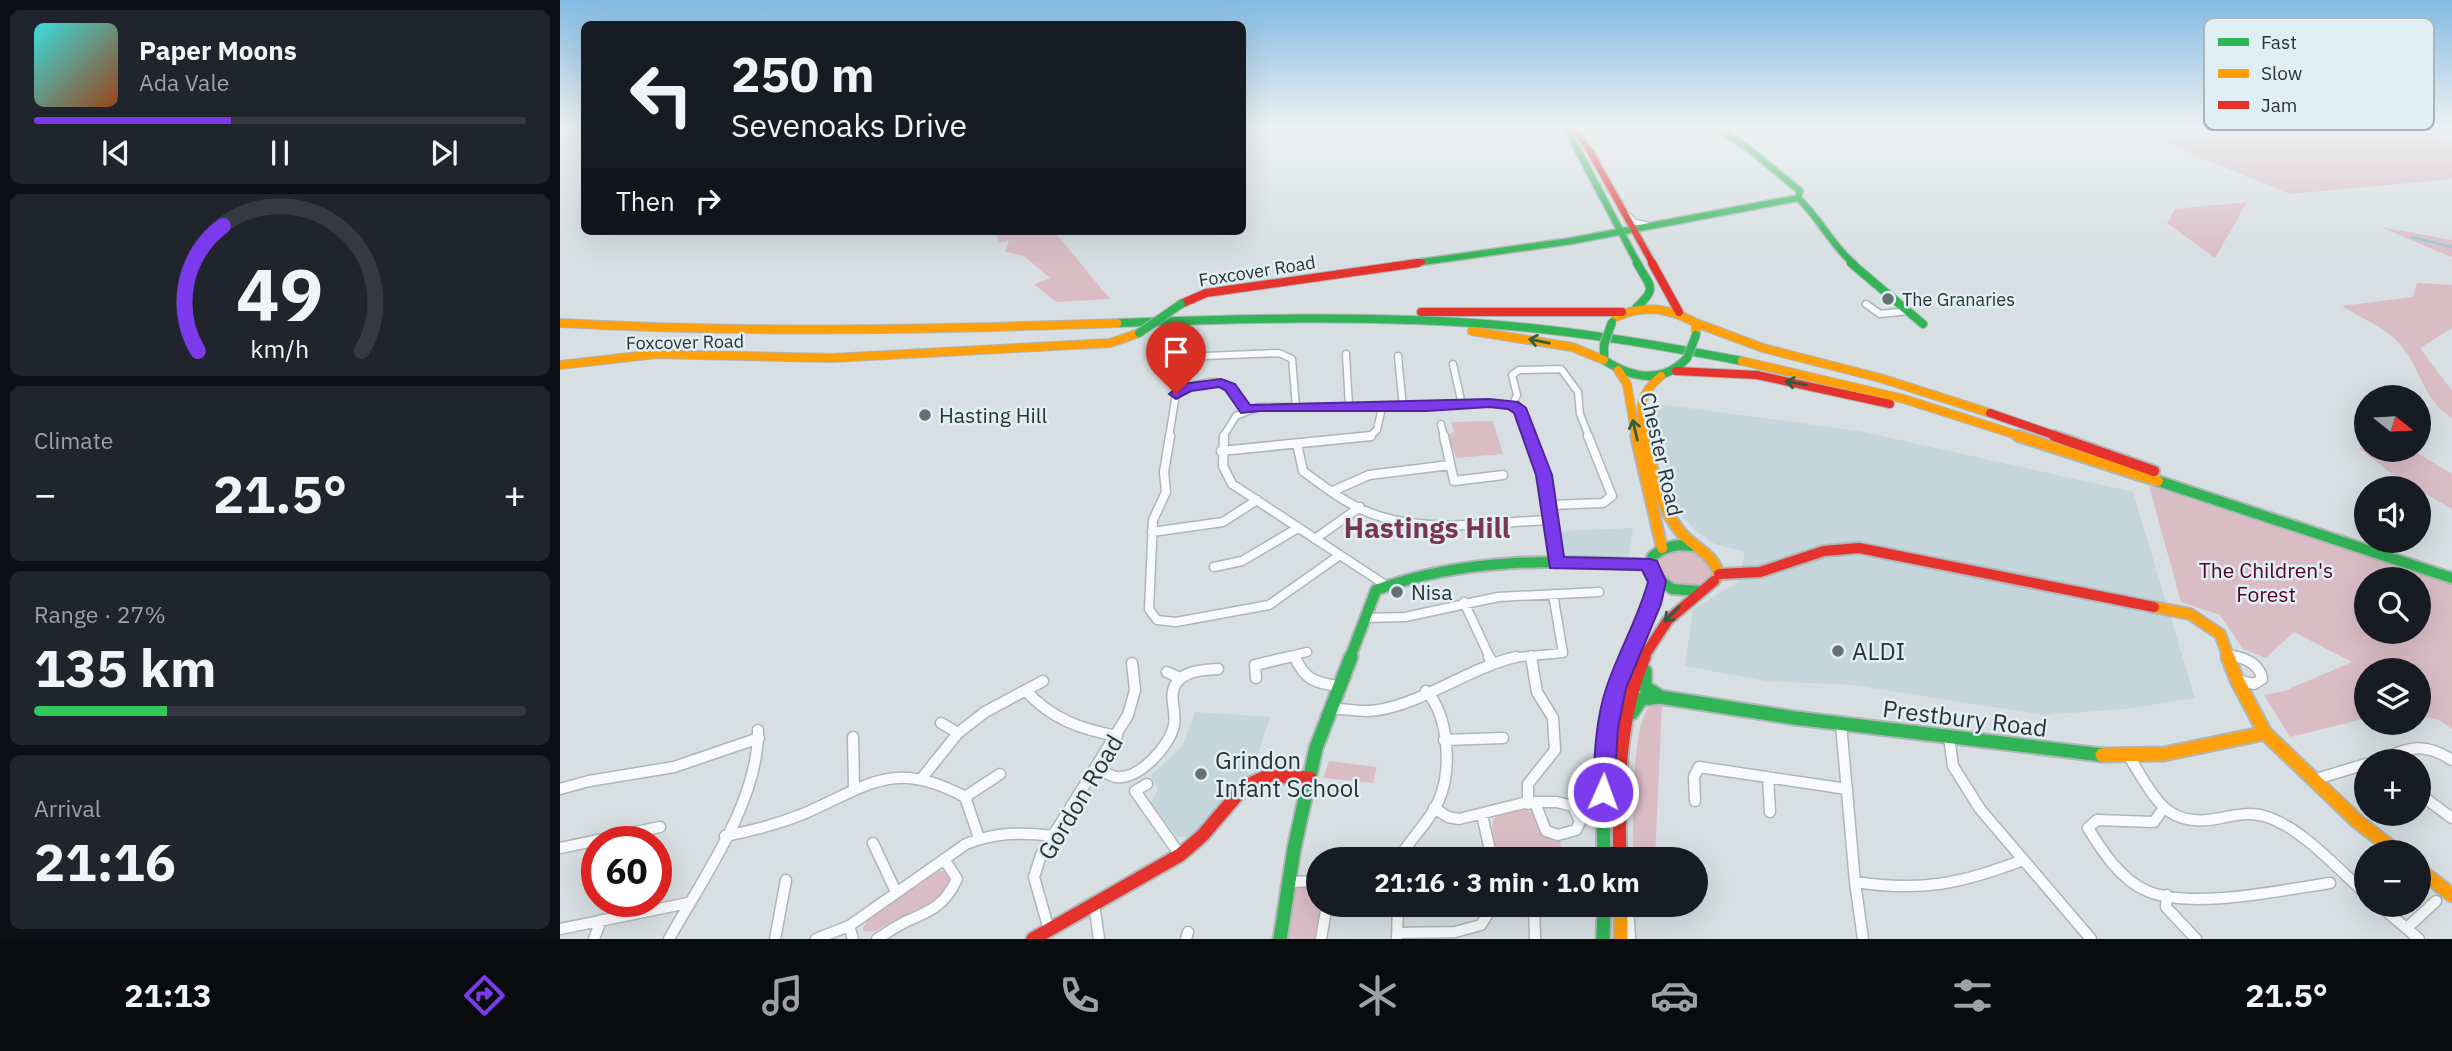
<!DOCTYPE html>
<meta charset="utf-8">
<style>
body{margin:0;font-family:"IBM Plex Sans",sans-serif;background:#20242c;color:#f1f3f6;height:100vh;display:flex;flex-direction:column;font-size:26px;white-space:nowrap}
*{box-sizing:border-box;margin:0}
p{font-size:23px;color:#9ea1a6}
.icon{flex:none;width:38px;height:38px;fill:none;stroke:currentColor;stroke-width:2;stroke-linecap:round;stroke-linejoin:round}
.map{position:relative;flex:1;overflow:hidden}
.sheet{display:flex;flex-direction:column;gap:10px;padding:10px;background:#0d0f14;width:560px}
.sheet>*{flex:none}
.banner{position:absolute;left:21px;top:21px;width:665px;height:214px;border-radius:10px;box-shadow:0 7px 28px #0002;background:#171b24;color:#f1f3f6;overflow:hidden}
.needle{width:46px;rotate:108deg}
.controls{position:absolute;left:1794px;top:385px;display:grid;gap:14px}
.controls a{display:grid;place-items:center;width:77px;height:77px;border-radius:50%;background:#171b24;box-shadow:0 7px 28px #0002;font-size:35px}
.speed{position:absolute;left:21px;top:826px;display:flex;gap:14px;font-size:35px;font-weight:700;text-align:center}
.speed>*{display:grid;place-content:center;width:91px;height:91px;border-radius:50%;background:#171b24;box-shadow:0 7px 28px #0002;line-height:1}
.speed .limit{border:10px solid #d22;background:#fff;color:#111}
.pin{position:absolute;display:grid;place-items:center;width:60px;height:60px;color:#fff;margin:-72px -30px;border-radius:50% 50% 50% 0;rotate:-45deg;box-shadow:0 0 7px #0007}
.pin .icon{rotate:45deg}
.me{position:absolute;width:77px;margin:-38px;rotate:2deg;stroke-linejoin:round;filter:drop-shadow(0 0 5px #0008)}
.turn{display:flex;align-items:center;gap:24px;height:147px;padding:0 35px;font-size:32px}
.turn .icon{width:91px;height:91px;stroke-width:2.5}
.turn b{display:block;font-size:49px;line-height:60px}
.then{display:flex;align-items:center;height:66px;padding:0 35px;background:#0003;gap:14px;font-size:26px}
.big{font-size:52px;font-weight:800;line-height:1.1}
.sheet .tile{flex:1;display:flex;flex-direction:column;justify-content:center;gap:10px;min-width:0;padding:0 24px;border-radius:10px;background:#20242c}
.sheet .dial{align-items:center;gap:0}
.dial svg{height:182px;overflow:visible;fill:none;stroke:#363941;stroke-width:7;stroke-linecap:round;text-anchor:middle}
.dial text{fill:#f1f3f6;stroke:none}
.song{display:flex;align-items:center;gap:21px}
.cover{width:84px;height:84px;border-radius:10px;background:linear-gradient(135deg,hsl(180 70% 55%),hsl(20 70% 35%))}
.played{height:7px;border-radius:4px;background:linear-gradient(90deg,#7c3aed 40%,#363941 40%)}
.keys{display:flex;justify-content:space-around;direction:ltr}
.heat{display:flex;justify-content:space-between;align-items:center;font-size:38px;direction:ltr}
.charge{height:10px;border-radius:5px;background:linear-gradient(90deg,#34c759 27%,#363941 0)}
.trip{position:absolute;left:746px;top:847px;width:402px;height:70px;border-radius:35px;background:#171b24;box-shadow:0 7px 28px #0002;font-weight:800;line-height:70px;text-align:center}
.dock{display:flex;height:112px;justify-content:space-around;align-items:center;background:#090b0e;color:#9ea1a6}
.dock .icon{width:49px;height:49px}
.dock .selected{color:#7c3aed}
.dock b{font-size:32px;color:#f1f3f6}
main{display:flex;flex:1;min-height:0}
.map>svg:first-child{display:block}
</style>
<main>
<section class="sheet">
<div class="tile">
<div class="song"><i class="cover"></i><div><b>Paper Moons</b><p>Ada Vale</p></div></div>
<div class="played"></div>
<div class="keys"><svg class="icon" aria-label="previous" viewBox="0 0 24 24"><path d="M18 5L8 12l10 7zM5 5v14"/></svg><svg class="icon" aria-label="pause" viewBox="0 0 24 24"><path d="M8 5v14M16 5v14"/></svg><svg class="icon" aria-label="next" viewBox="0 0 24 24"><path d="M6 5l10 7-10 7zM19 5v14"/></svg></div>
</div>
<div class="tile dial"><svg viewBox="0 0 100 80">
<path d="M14 69A42 42 0 1 1 86 69"/>
<path d="M14 69A42 42 0 0 1 25 14" stroke="#7c3aed"/>
<text x="50" y="56" font-size="32" font-weight="700">49</text>
<text x="50" y="72" font-size="11">km/h</text>
</svg></div>
<div class="tile"><p>Climate</p>
<div class="heat"><a>−</a><b class="big">21.5°</b><a>+</a></div>
</div>
<div class="tile"><p>Range · 27%</p><b class="big">135 km</b><div class="charge"></div></div>
<div class="tile"><p>Arrival</p><b class="big">21:16</b></div>
</section>
<div class="map">
<svg width="1892" height="939" viewBox="0 0 1892 939">
<rect width="100%" height="100%" fill="#d7dfe2"/>
<path fill="#c4d5db" d="M1091,403l208,28 274,61 62,206 -70,11 -81,6 -191,-30 -87,-4 -81,-15 8,-57 45,-27 7,-30 -30,-8 -20,-14 -13,-14 -8,-17z
M1073,528l-5,30 -69,-3 -3,-24z
M635,712l75,5 -18,55 -9,6 -51,58 -15,1 -26,-34 7,-15 -8,-12 32,-29z"/>
<path fill="#dabcc5" fill-rule="evenodd" d="M1568,128h276l48,9v42l-162,15z
M1687,202l-32,56 -48,-35 8,-14z
M1820,227l72,13v17l-10,-4z
M435,231h59l56,68 -54,3 -22,-18 16,-6 -26,-22 -19,-4 4,-11 -10,2z
M1857,283l35,2v43l-32,20 32,43v27c-31,-19 -30,-51 -54,-76 -14,-15 -39,-25 -56,-36l71,-9z
M933,421l10,33 -47,4 -8,-23 6,-3 -3,-10z
M1806,447v3h46l40,24v35l-60,-35 -33,-26z
M1589,486l303,98v145l-13,-9 -20,-4 -1,-46h-52v48l-76,19 -26,-42 20,-4 68,-29 -58,-30 -28,26 -23,-9 -23,-34 -39,-13zM1806,579h52v53h-52z
M1119,549c16,2 29,6 33,23 -5,14 -22,18 -36,14 -6,-2 -14,-11 -19,-15l2,-14z
M1102,705l-7,154h-22c1,-32 -3,-132 17,-153z
M769,761l48,6 -4,16 -50,-5z
M964,809l9,4c4,17 9,25 27,26l1,8 -65,2c-8,-33 -5,-35 28,-40z
M384,871l5,8c-8,28 -31,32 -55,42 -11,4 -17,13 -31,10 0,-15 50,-49 65,-57 5,-3 11,-3 16,-3z
M758,881v24h9l-6,34h-41l9,-57z"/>
<g fill="none" stroke-linecap="round" stroke-linejoin="round">
<path stroke="#8bc4d8" stroke-width="2" d="M1852,237l40,10"/>
<defs>
<path id="street-far3" d="M1068,215l7,7 13,3"/>
<path id="street-far2" d="M1306,304l14,10 29,-3
M786,354l3,53
M644,356l75,-3 13,6 4,48
M838,356l5,51
M893,364l9,41
M952,406l5,-11 -5,-20 7,-5 42,-1 17,23 2,22 9,23
M881,424l3,13
M609,437l7,-43c14,-8 39,-18 54,-7 7,5 11,16 16,23
M663,437l13,-21 22,-9h127l100,-4 27,3 11,11 10,20
M809,437l8,-7 5,-23"/>
<path id="street-far1" d="M610,436l-6,36 2,20 -13,28 -4,89 8,11 19,2 93,-17 71,-50
M664,436l-1,30 9,18 152,100
M884,436l10,45 49,-6
M972,436l12,43 12,85
M737,444l6,27c24,18 50,38 79,46 54,16 113,5 168,3
M661,451l150,-15
M773,491l36,-16 81,-10
M989,505l54,-2 9,-7 -24,-60
M592,532l71,-10 34,-22
M755,539l45,-32
M654,567l28,-6 56,-33
M904,602l26,56
M805,618l40,-1 93,-20 101,-5
M1669,654l15,4
M971,655l1,3
M722,658l25,-6
M948,658l55,-5 -10,-59"/>
<path id="street" d="M735,657c9,22 20,26 43,29
M929,657l3,5
M1678,657c11,3 22,9 24,22l-8,5 -16,-4
M607,672l13,6
M696,678l-1,-13 34,-8
M466,691c26,28 54,38 91,45
M770,708c12,1 26,3 38,3 47,-2 99,-43 148,-54
M381,723l17,10
M1281,724l14,158 8,57
M293,737l1,50
M1389,737l4,29 27,43 111,130
M884,740l59,-2
M1569,757c27,41 36,73 92,61 14,-3 29,-6 43,-2 36,10 74,53 102,78
M1816,761c32,-12 45,-21 76,-1
M536,767c6,3 13,9 20,10 23,3 54,-31 58,-52 3,-15 -7,-30 3,-43 10,-12 27,-12 41,-13
M1208,777l2,35
M362,778l36,-45 27,-21 58,-31
M1753,780l53,-16
M587,784l-12,7 45,64
M0,789l29,-8 85,-14 85,-29
M1858,793l34,25
M405,797l35,-23
M1135,801l-1,-24 5,-10 148,22
M968,804v-20l27,-34 -2,-32 -16,-26 -6,-35
M874,808l14,9 11,2 69,-17h28l17,4 7,16 -4,8 -18,5 -12,-4 -11,-28
M1603,809l-9,13 -57,-2 -9,8c14,23 33,52 59,63 45,19 134,-1 183,-8
M922,815l10,44
M165,836c27,-5 53,-12 78,-22 65,-28 90,-56 162,-17l14,41
M313,843l23,49
M0,848l100,-21
M839,859c11,-21 31,-37 40,-59 13,-30 10,-85 -13,-109
M729,882l29,-1
M1295,882c66,10 106,2 168,-22
M1607,895l-1,12 30,32
M534,904l5,35
M974,905l1,34
M1068,905l2,34
M1819,905l40,34
M289,926l4,13
M1847,928l29,-27
M0,929l128,-26
M489,930l-15,-53 7,-22 87,-140 7,-25 -3,-27
M837,933l58,-1 26,-7 12,-20
M34,939l7,-19
M109,939c34,-61 90,-138 89,-209
M215,939l11,-59
M256,939l33,-13 117,-82c29,-12 56,-12 87,-8
M317,939c10,-6 19,-13 30,-18 24,-10 38,-16 50,-42l-13,-20
M626,939l2,-7
M761,939l6,-34
M837,939l1,-34"/>
<path id="fast-far3" d="M1006,128l72,136
M1158,128l31,21 51,42 -2,7
M1238,198c22,20 33,47 56,66
M862,262l149,-21 227,-43"/>
<path id="fast-far2" d="M1291,263l72,61
M1077,307c22,-20 12,-21 0,-44
M557,323c119,-4 238,-8 356,0 91,6 180,21 269,38
M1044,345v15c28,18 58,25 83,-2"/>
<path id="fast-far1" d="M1598,481l294,97
M1133,546c-16,-2 -29,0 -41,11l-1,16 21,16 27,2
M790,658l26,-68c88,-33 181,-30 274,-25
M1068,658l29,-77"/>
<path id="fast" d="M1085,671v16l14,9
M1072,713l9,-14 19,-2 135,21 307,37
M1044,859c-2,-70 -3,-136 24,-202
M720,939l14,-90 22,-101 35,-91
M1043,939l1,-34"/>
<path id="slow-far2" d="M1056,317c28,-13 53,-9 80,6v10
M0,323c186,10 371,7 557,0
M1136,323l67,25 117,30 110,35
M912,331l100,16 32,13
M1182,361l162,38 119,38
M0,365l96,-11 176,4 260,-14 18,-1 29,-10
M1058,370l9,14 9,53
M1085,437c-5,-28 -8,-41 16,-61"/>
<path id="slow-far1" d="M1076,436l26,112
M1085,436c6,30 14,69 34,94 13,17 33,22 40,44l-5,7
M1458,436l140,45
M1594,607l36,7 30,20 9,24"/>
<path id="slow" d="M1668,657l9,23 28,53 92,88 40,31
M1542,755l62,-1 101,-21
M1858,869l34,26
M1061,905v34"/>
<path id="jam-far3" d="M1014,128l17,25 62,111
M846,264l16,-2"/>
<path id="jam-far2" d="M1092,263l27,49
M621,304l25,-11 212,-30
M861,312h201
M1116,371l81,4 133,29
M1430,413l69,24"/>
<path id="jam-far1" d="M1494,436l100,35
M1159,574l41,-2 64,-21 35,-3 295,59
M1083,658l25,-38 46,-39"/>
<path id="jam" d="M1060,859c-2,-69 -3,-137 24,-202
M473,939l147,-84 22,-19 42,-49 23,-11 43,2"/>
</defs>
<use href="#street-far3" stroke="#afb6b8" stroke-width="7"/>
<use href="#street-far2" stroke="#afb6b8" stroke-width="9"/>
<use href="#street-far1" stroke="#afb6b8" stroke-width="11"/>
<use href="#street" stroke="#afb6b8" stroke-width="13"/>
<use href="#fast-far3" stroke="#afb6b8" stroke-width="9"/>
<use href="#fast-far2" stroke="#afb6b8" stroke-width="10"/>
<use href="#fast-far1" stroke="#afb6b8" stroke-width="14"/>
<use href="#fast" stroke="#afb6b8" stroke-width="17"/>
<use href="#slow-far2" stroke="#afb6b8" stroke-width="10"/>
<use href="#slow-far1" stroke="#afb6b8" stroke-width="14"/>
<use href="#slow" stroke="#afb6b8" stroke-width="17"/>
<use href="#jam-far3" stroke="#afb6b8" stroke-width="9"/>
<use href="#jam-far2" stroke="#afb6b8" stroke-width="10"/>
<use href="#jam-far1" stroke="#afb6b8" stroke-width="14"/>
<use href="#jam" stroke="#afb6b8" stroke-width="17"/>
<use href="#street-far3" stroke="#f9fafb" stroke-width="4.5"/>
<use href="#street-far2" stroke="#f9fafb" stroke-width="6"/>
<use href="#street-far1" stroke="#f9fafb" stroke-width="8"/>
<use href="#street" stroke="#f9fafb" stroke-width="10"/>
<use href="#fast-far3" stroke="#30b455" stroke-width="6"/>
<use href="#fast-far2" stroke="#30b455" stroke-width="8"/>
<use href="#fast-far1" stroke="#30b455" stroke-width="10"/>
<use href="#fast" stroke="#30b455" stroke-width="13"/>
<use href="#slow-far2" stroke="#ff9f0a" stroke-width="8"/>
<use href="#slow-far1" stroke="#ff9f0a" stroke-width="10"/>
<use href="#slow" stroke="#ff9f0a" stroke-width="13"/>
<use href="#jam-far3" stroke="#e5322d" stroke-width="6"/>
<use href="#jam-far2" stroke="#e5322d" stroke-width="8"/>
<use href="#jam-far1" stroke="#e5322d" stroke-width="10"/>
<use href="#jam" stroke="#e5322d" stroke-width="13"/>
<defs>
<path id="fast-bridge" d="M579,333l42,-29
M1044,345l8,-23
M1127,358l9,-23"/>
</defs>
<use href="#fast-bridge" stroke="#afb6b8" stroke-width="10" stroke-linecap="butt"/>
<use href="#fast-bridge" stroke="#30b455" stroke-width="8"/>
</g>
<defs><path id="oneway-shaft" d="M-6 0H5M1.5-3L5.5 0L1.5 3" fill="none" stroke-width="1.6" stroke-linecap="round" stroke-linejoin="round" transform="scale(1.75)"/></defs>
<g stroke="#2d6040">
<use href="#oneway-shaft" transform="translate(979 341) rotate(-169)"/>
<use href="#oneway-shaft" transform="translate(1236 383) rotate(-170)"/>
<use href="#oneway-shaft" transform="translate(1075 430) rotate(-103)"/>
<use href="#oneway-shaft" transform="translate(1112 614) rotate(134)"/>
</g>
<linearGradient id="sky" x2="0" y2="1"><stop stop-color="#83bae2"/><stop offset="0.49" stop-color="#edf1f2"/><stop offset="1" stop-color="#edf1f2" stop-opacity="0"/></linearGradient>
<rect width="1892" height="259" fill="url(#sky)"/>
<path fill="#7c3aed" stroke="#51269a" stroke-width="2" d="M661,379l14,5 15,21 239,-6 29,3 8,6 26,67 12,82 86,2 7,2 9,20 -5,23 -35,84 -8,40 -4,64 -3,7 -8,3 -8,-3 -3,-7c3,-35 3,-70 14,-103 12,-37 32,-70 42,-107l-6,-12 -92,-2 -14,-93 -22,-62 -6,-4 -19,-2 -62,4h-167l-19,2 -16,-23 -6,-3 -28,4 -15,8 -7,-5 13,-10z"/>
<g fill="#686f71" stroke="#dfeff5" stroke-width="2.5">
<circle cx="1328" cy="299" r="7"/>
<circle cx="365" cy="415" r="7"/>
<circle cx="837" cy="592" r="7"/>
<circle cx="1278" cy="651" r="7"/>
<circle cx="641" cy="774" r="7"/>
</g>
<g text-anchor="middle" dominant-baseline="central" stroke-width="5" stroke-linejoin="round" paint-order="stroke">
<g font-size="18" fill="#2c3234" stroke="#dfeff5">
<text transform="translate(697 271) rotate(-9)">Foxcover Road</text>
<text transform="translate(125 342) rotate(-1)">Foxcover Road</text>
</g>
<g font-size="18" fill="#2c3234" stroke="#dfeff5" text-anchor="start">
<text x="1342" y="299">The Granaries</text>
</g>
<g font-size="21" fill="#2c3234" stroke="#dfeff5" text-anchor="start">
<text x="379" y="415">Hasting Hill</text>
<text x="851" y="592">Nisa</text>
</g>
<g font-size="21" fill="#2c3234" stroke="#dfeff5">
<text transform="translate(1102 454) rotate(77)">Chester Road</text>
</g>
<g font-size="21" fill="#540025" stroke="#dfeff5">
<text x="1706" y="570">The Children's<tspan x="1706" dy="24">Forest</tspan></text>
</g>
<g font-size="24" fill="#2c3234" stroke="#dfeff5" text-anchor="start">
<text x="1292" y="651">ALDI</text>
<text x="655" y="760">Grindon<tspan x="655" dy="28">Infant School</tspan></text>
</g>
<g font-size="24" fill="#2c3234" stroke="#dfeff5">
<text transform="translate(1405 718) rotate(7)">Prestbury Road</text>
<text transform="translate(520 797) rotate(-59)">Gordon Road</text>
</g>
<g font-size="28" font-weight="bold" fill="#7c364c" stroke="#dfeff5">
<text x="867" y="527">Hastings Hill</text>
</g>
</g>
<rect x="1644" y="18" width="230" height="112" rx="10" fill="#dfeff5" stroke="#a9b6bb" stroke-width="2"/>
<rect x="1658" y="38" width="31" height="8" fill="#30b455"/>
<rect x="1658" y="69" width="31" height="9" fill="#ff9f0a"/>
<rect x="1658" y="101" width="31" height="8" fill="#e5322d"/>
<g font-size="19" fill="#2c3234">
<text x="1701" y="49">Fast</text>
<text x="1701" y="80">Slow</text>
<text x="1701" y="112">Jam</text>
</g>
</svg>
<div class="controls">
<a><svg class="needle" viewBox="-14 -14 28 28"><path d="M0-13l5 13h-10z" fill="#e53935"/><path d="M0 13l5-13h-10z" fill="#9ea1a6"/></svg></a>
<a><svg class="icon" aria-label="sound" viewBox="0 0 24 24"><path d="M4 9h4l5-4v14l-5-4H4zM17 9q2 3 0 6"/></svg></a>
<a><svg class="icon" aria-label="search" viewBox="0 0 24 24"><circle cx="10" cy="10" r="6"/><path d="M15 15l6 6"/></svg></a>
<a><svg class="icon" aria-label="layers" viewBox="0 0 24 24"><path d="M12 4l9 5-9 5-9-5zM3 14l9 5 9-5"/></svg></a>
<a>+</a>
<a>−</a>
</div>
<div class="speed"><div class="limit">60</div></div>
<div class="pin" style="left:616px;top:394px;background:#d93025"><svg class="icon" aria-label="arrive" viewBox="0 0 24 24"><path d="M6 21V4h12l-3 4 3 4H6"/></svg></div>
<svg class="me" style="left:1043px;top:792px" viewBox="-20 -20 40 40"><circle r="17" fill="#7c3aed" stroke="#fff" stroke-width="3"/><path d="M0-11L8 9 0 5-8 9z" fill="#fff"/></svg>
<div class="trip">21:16 · 3 min · 1.0 km</div>
<div class="banner">
<div class="turn"><svg class="icon" aria-label="left" viewBox="0 0 24 24"><path d="M17 20v-9H6M10 6l-5 5 5 5"/></svg><div><b>250 m</b>Sevenoaks Drive</div></div>
<div class="then">Then<svg class="icon" aria-label="right" viewBox="0 0 24 24"><path d="M7 20v-9h11M14 6l5 5-5 5"/></svg></div>
</div>
</div>
</main>
<nav class="dock">
<b>21:13</b>
<svg class="icon selected" aria-label="directions" viewBox="0 0 24 24"><path d="M12 3l9 9-9 9-9-9zM9 14v-3h6M13 9l2 2-2 2"/></svg>
<svg class="icon" aria-label="music" viewBox="0 0 24 24"><path d="M9 18V5l10-2v13"/><circle cx="6" cy="18" r="3"/><circle cx="16" cy="16" r="3"/></svg>
<svg class="icon" aria-label="phone" viewBox="0 0 24 24"><path d="M5 4h4l2 5-3 2q2 4 5 5l2-3 5 2v4C11 20 4 13 5 4z"/></svg>
<svg class="icon" aria-label="climate" viewBox="0 0 24 24"><path d="M12 3v18M4 7l16 10M4 17L20 7"/></svg>
<svg class="icon" aria-label="car" viewBox="0 0 24 24"><path d="M5 17H2v-5l4-1 3-4h7l3 4 3 1v5h-3M9 17h6M6 11h13"/><circle cx="7" cy="17" r="2"/><circle cx="17" cy="17" r="2"/></svg>
<svg class="icon" aria-label="filters" viewBox="0 0 24 24"><path d="M4 7h16M4 17h16"/><circle cx="9" cy="7" r="2"/><circle cx="15" cy="17" r="2"/></svg>
<b>21.5°</b>
</nav>
